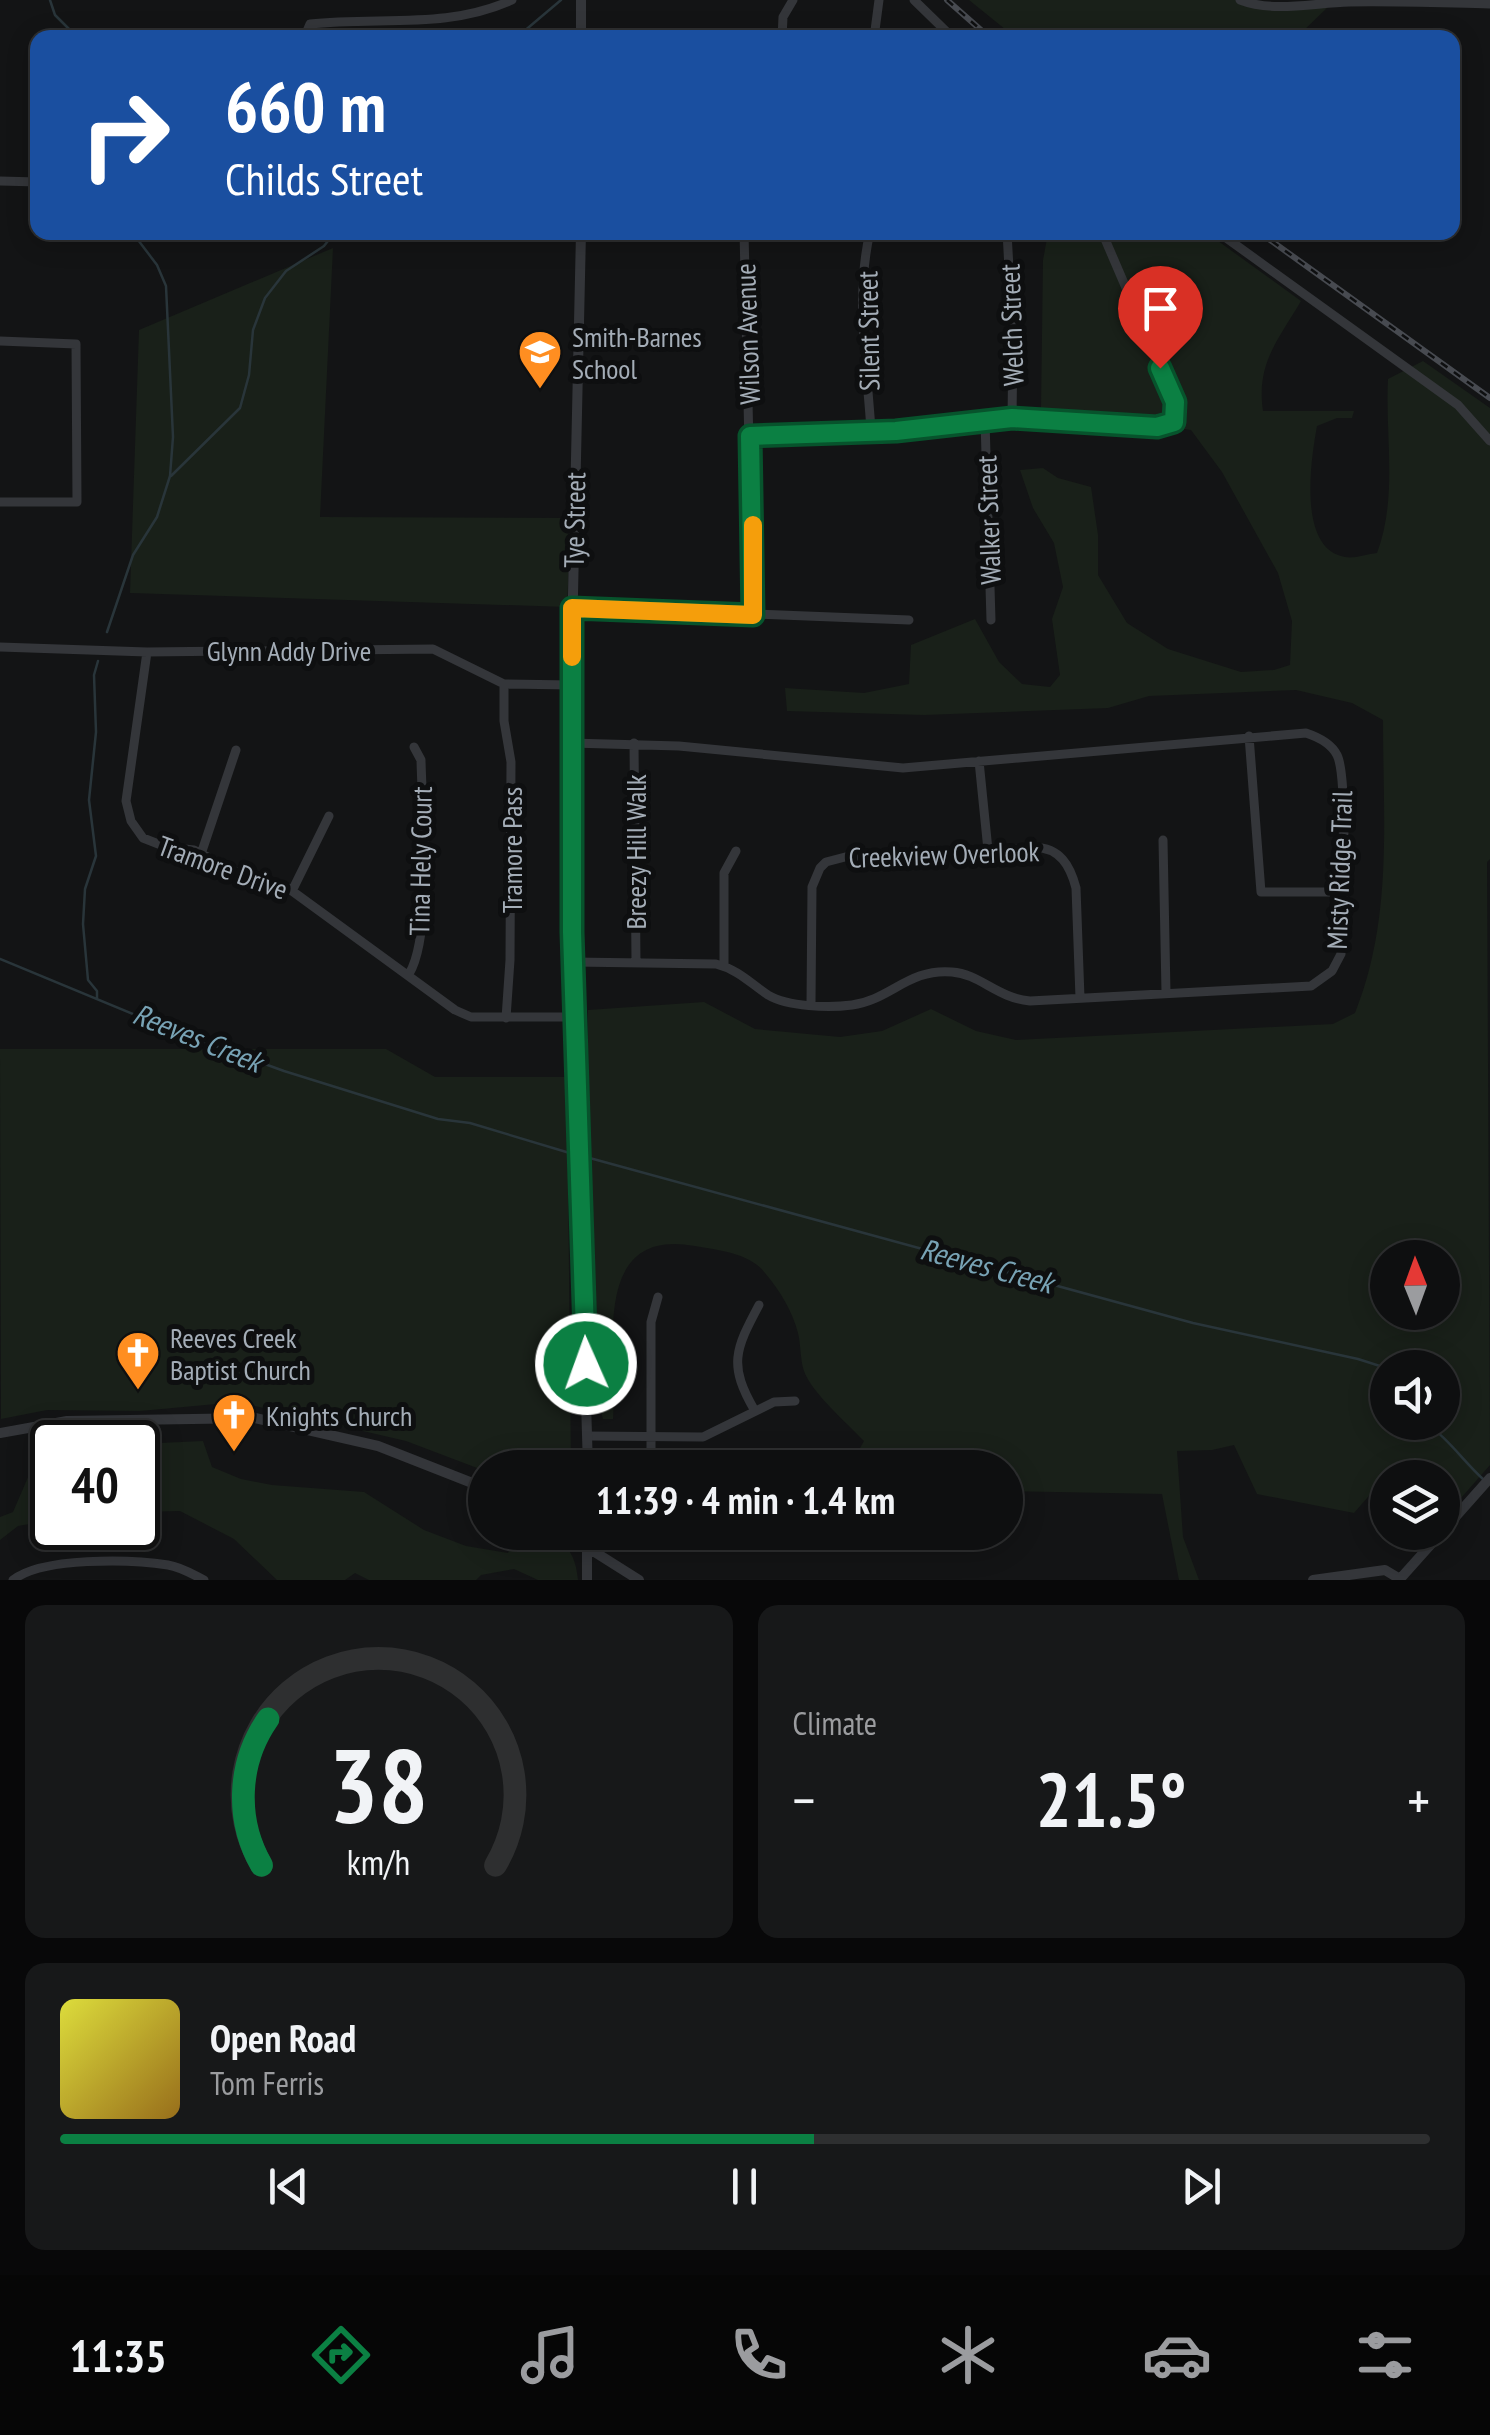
<!DOCTYPE html>
<meta charset="utf-8">
<style>
body{margin:0;font-family:"PT Sans Narrow",sans-serif;background:#171819;color:#f1f3f6;height:100vh;display:flex;flex-direction:column;font-size:38px;white-space:nowrap}
*{box-sizing:border-box;margin:0}
p{font-size:32px;color:#9b9c9f}
.icon{flex:none;width:55px;height:55px;fill:none;stroke:currentColor;stroke-width:2;stroke-linecap:round;stroke-linejoin:round}
.map{position:relative;height:1580px;overflow:hidden}
.side{display:flex;flex-direction:column;gap:25px;padding:25px;background:#080809;flex:1}
.side>*{flex:none}
.hud{position:absolute;left:30px;top:30px;width:1430px;height:210px;border-radius:20px;box-shadow:0 5px 25px #0003,0 0 0 2px #2e2f30;background:#1a4fa0;color:#fff;overflow:hidden}
.needle{width:65px;rotate:359deg}
.fabs{position:absolute;left:1370px;top:1240px;display:grid;gap:20px}
.fabs a{display:grid;place-items:center;width:90px;height:90px;border-radius:50%;background:#0e0f10;box-shadow:0 5px 25px #0003,0 0 0 2px #2e2f30;font-size:50px}
.speed{position:absolute;left:30px;top:1420px;display:flex;gap:20px;font-size:50px;font-weight:700;text-align:center}
.speed>*{display:grid;place-content:center;width:130px;height:130px;border-radius:50%;background:#0e0f10;box-shadow:0 5px 25px #0003,0 0 0 2px #2e2f30;line-height:1}
.speed .limit{border:5px solid #111;border-radius:15px;background:#fff;color:#111}
.pin{position:absolute;display:grid;place-items:center;width:85px;height:85px;color:#fff;margin:-102px -42px;border-radius:50% 50% 50% 0;rotate:-45deg;box-shadow:0 0 10px #0007}
.pin .icon{rotate:45deg}
.me{position:absolute;width:110px;margin:-55px;rotate:358deg;stroke-linejoin:round;filter:drop-shadow(0 0 8px #0008)}
.turn{display:flex;align-items:center;gap:35px;height:210px;padding:0 30px;font-size:45px}
.turn .icon{width:130px;height:130px;stroke-width:2.5}
.turn b{display:block;font-size:70px;line-height:85px}
.big{font-size:75px;font-weight:600;line-height:1.1}
.side .card{flex:1;display:flex;flex-direction:column;justify-content:center;gap:15px;min-width:0;padding:0 35px;border-radius:20px;background:#171819}
.side .dial{align-items:center;gap:0}
.dial svg{height:260px;overflow:visible;fill:none;stroke:#2e2f30;stroke-width:7;stroke-linecap:round;text-anchor:middle}
.dial text{fill:#f1f3f6;stroke:none}
.song{display:flex;align-items:center;gap:30px}
.cover{width:120px;height:120px;border-radius:15px;background:linear-gradient(135deg,hsl(60 70% 55%),hsl(40 70% 35%))}
.played{height:10px;border-radius:5px;background:linear-gradient(90deg,#0b8043 55%,#2e2f30 55%)}
.keys{display:flex;justify-content:space-around;direction:ltr}
.heat{display:flex;justify-content:space-between;align-items:center;font-size:55px;direction:ltr}
.side .tiles{flex:1;display:grid;gap:25px;grid-template-columns:1fr 1fr}
.card:last-child{grid-column:span 2}
.trip{position:absolute;left:468px;top:1450px;width:555px;height:100px;border-radius:50px;background:#0e0f10;box-shadow:0 5px 25px #0003,0 0 0 2px #2e2f30;font-weight:600;line-height:100px;text-align:center}
.menu{display:flex;height:160px;justify-content:space-around;align-items:center;background:#060606;color:#9b9c9f}
.menu .icon{width:70px;height:70px}
.menu .active{color:#0b8043}
.menu b{font-size:45px;color:#f1f3f6}
.map>svg:first-child{display:block}
</style>
<div class="map">
<svg width="1490" height="1580" viewBox="0 0 1490 1580">
<rect width="100%" height="100%" fill="#131415"/>
<path fill="#192019" fill-rule="evenodd" d="M969,0h272l1,4 88,1 -33,32 -281,1z
M1048,233h159l94,68c-23,39 -45,63 -38,110h91l-2,7h-15l-20,8c-6,33 -20,123 28,131 9,2 22,-3 32,-4 21,-56 8,-116 11,-174l35,-18 67,47v451l-3,3 3,603 -29,33 -18,-16 -1,-4 -4,-1 -23,-19 -28,17 -33,38 -97,-19 -23,-49 -22,5 -35,1 6,86 16,43h-20l-17,-86 -157,-3v-23l-155,-2 14,-25c-16,-17 -53,-49 -60,-70 -4,-12 -3,-26 -6,-38 -6,-23 -18,-42 -33,-60 -15,-20 -47,-23 -70,-27 -108,-20 -77,110 -82,173h-10l-4,-14 -11,-286v-109l116,-8 51,27 85,8 42,-6 49,-22 45,22 40,9 317,-16 22,-11c38,-95 28,-193 28,-293l-31,-17 -56,-13 -147,6 -41,12 -184,7 -137,-4 -2,-23 79,5 45,-9 2,-39 64,-26 24,43 23,22 28,3 10,-12 -8,-56 11,-32 -9,-44 -21,-35 -13,-38 23,-2 15,10 33,9 7,48v40l29,48 41,26 73,23 33,-2 16,-5 2,-44 -14,-48 -56,-101 -31,-42 -150,-22 2,-148zM1388,1258h54v54h-54zM1388,1368h54v54h-54z
M333,248l-13,269 251,1 -4,89 -437,-14 9,-263z
M386,1049l49,28h132l4,390 -86,1v3l-79,-30 -168,-39 -98,9 -93,-1 -46,9 -1,-370z
M203,1441l9,26 29,12 31,6 92,7 60,38 42,16 42,7 10,-20c35,-1 57,8 60,47h-40l-24,-11 -33,6 -5,5h-107l-14,-7 -10,7h-68l-43,-41 -54,-28 -42,1v-68z
M52,1452v68l-34,6 -18,14v-23l13,-5 25,-58z"/>
<g fill="none" stroke-linecap="round" stroke-linejoin="round">
<path stroke="#29353a" stroke-width="2.5" d="M50,0l5,15 23,23
M516,38l45,-38
M171,476l69,-68 9,-33 4,-45 12,-32 21,-27 38,-25 11,-14
M107,632l26,-77 24,-38 13,-41 3,-39 -7,-151 -9,-21 -25,-33
M0,959l174,72 110,40 154,48 32,4 103,31
M97,998v-7l-9,-11 -5,-56 2,-35 11,-33 -7,-56 7,-68 -2,-57 4,-14
M586,1157l607,166 165,36 25,8 5,5
M1423,1422c23,13 40,39 60,57"/>
<path stroke="#34363a" stroke-width="9" d="M914,0l39,38
M1240,0c34,13 73,3 109,2 47,-1 94,1 141,2
M304,38l6,-14c68,-8 137,6 202,-24
M782,38l1,-21 10,-17
M874,38l5,-38
M0,181l38,1
M744,232l9,383
M870,232c-15,63 -3,134 1,198
M1007,232l6,110 -1,76
M1218,232l240,173 32,36
M0,341l76,3 1,158h-77
M985,421l6,199
M750,436l146,-5 116,-13 113,9h32l17,-5 1,-20 -73,-170
M572,607l337,13
M0,647l147,5 286,-3 71,35 67,1
M147,652l-21,149 5,20 12,17 23,9 28,3 45,23 49,15 167,122 16,7h104
M504,684v37l7,41 -1,198 -4,58
M1249,736l12,156h81
M571,743l108,3 224,22 403,-35c12,4 25,10 31,22 12,23 5,166 4,199l-9,17 -21,15 -281,15c-33,-3 -50,-27 -78,-29 -43,-4 -62,28 -100,33 -23,3 -64,2 -84,-10 -18,-12 -29,-25 -52,-31l-143,-2
M634,743l2,218
M979,761l9,89
M1163,840l3,153
M201,854l35,-104
M292,891l37,-75
M724,966v-93l12,-22
M409,974c24,-39 13,-164 12,-214l-7,-13
M811,1003l1,-116 8,-19 6,-6 23,-6 71,3 114,-12c26,1 36,18 42,41l4,110
M755,1411c-27,-46 -20,-61 4,-106
M588,1436l115,1 71,-35 21,-1
M651,1468v-146l7,-25
M688,1532l4,4
M13,1580c29,-23 117,-21 155,-15 13,2 24,9 36,15"/>
<path stroke="#34363a" stroke-width="10" d="M581,0v38
M581,232l-10,453 1,248 16,535
M0,1433l67,-12 188,-3 123,28 107,42
M563,1532l76,48
M1442,1532l48,-54
M587,1580v-48
M1313,1580l72,-10 15,9
M1399,1580l43,-48"/>
<defs>
<path id="rail" d="M947,0l43,38
M1259,232l231,166"/>
</defs>
<use href="#rail" stroke="#474a50" stroke-width="6"/>
<use href="#rail" stroke="#0e0f10" stroke-width="2.5" stroke-dasharray="8" stroke-linecap="butt"/>
</g>
<g fill="none" stroke-linecap="round" stroke-linejoin="round">
<defs>
<path id="route" d="M586,1364l-14,-432v-324l181,7 -3,-179 146,-5 116,-13 145,9 17,-5 1,-20 -15,-34"/>
</defs>
<use href="#route" stroke="#07532c" stroke-width="25"/>
<use href="#route" stroke="#0b8043" stroke-width="18"/>
<path stroke="#f59e0b" stroke-width="18" d="M572,657v-49l181,7v-90"/>
</g>
<defs>
<symbol id="school-pin" viewBox="-11 -11 22 30"><path d="M0 17L-7.5 6A9.5 9.5 0 1 1 7.5 6Z" fill="#ff8e21" stroke="#0e0f10"/><path d="M0-5L7-2L0 1L-7-2ZM-4 1L0 2.5L4 1V4Q0 6-4 4Z" fill="#fff"/></symbol>
<symbol id="church-pin" viewBox="-11 -11 22 30"><path d="M0 17L-7.5 6A9.5 9.5 0 1 1 7.5 6Z" fill="#ff8e21" stroke="#0e0f10"/><path d="M-1.2-6h2.4v3.5h3.3v2.4h-3.3V6h-2.4V-.1h-3.3v-2.4h3.3Z" fill="#fff"/></symbol>
</defs>
<g fill-rule="evenodd">
<use href="#school-pin" x="515" y="327" width="50" height="68"/>
<use href="#church-pin" x="113" y="1328" width="50" height="68"/>
<use href="#church-pin" x="209" y="1390" width="50" height="68"/>
</g>
<g text-anchor="middle" dominant-baseline="central" stroke-width="10" stroke-linejoin="round" paint-order="stroke">
<g font-size="28" fill="#a4adb7" stroke="#0e0f10">
<text transform="translate(1011 325) rotate(-92)">Welch Street</text>
<text transform="translate(868 331) rotate(-91)">Silent Street</text>
<text transform="translate(747 334) rotate(-92)">Wilson Avenue</text>
<text transform="translate(574 520) rotate(-89)">Tye Street</text>
<text transform="translate(988 520) rotate(-92)">Walker Street</text>
<text x="289" y="650">Glynn Addy Drive</text>
<text transform="translate(511 850) rotate(-90)">Tramore Pass</text>
<text transform="translate(635 852) rotate(-90)">Breezy Hill Walk</text>
<text transform="translate(944 854) rotate(-2)">Creekview Overlook</text>
<text transform="translate(420 861) rotate(-89)">Tina Hely Court</text>
<text transform="translate(223 867) rotate(20)">Tramore Drive</text>
<text transform="translate(1339 870) rotate(-88)">Misty Ridge Trail</text>
</g>
<g font-size="28" fill="#a4adb7" stroke="#0e0f10" text-anchor="start">
<text x="572" y="336">Smith-Barnes<tspan x="572" dy="32">School</tspan></text>
<text x="170" y="1337">Reeves Creek<tspan x="170" dy="32">Baptist Church</tspan></text>
<text x="266" y="1415">Knights Church</text>
</g>
<g font-size="30" font-style="italic" fill="#78a3b5" stroke="#0e0f10">
<text transform="translate(198 1037) rotate(22)">Reeves Creek</text>
<text transform="translate(987 1265) rotate(15)">Reeves Creek</text>
</g>
</g>
</svg>
<div class="fabs">
<a><svg class="needle" viewBox="-14 -14 28 28"><path d="M0-13l5 13h-10z" fill="#e53935"/><path d="M0 13l5-13h-10z" fill="#9b9c9f"/></svg></a>
<a><svg class="icon" aria-label="sound" viewBox="0 0 24 24"><path d="M4 9h4l5-4v14l-5-4H4zM17 9q2 3 0 6"/></svg></a>
<a><svg class="icon" aria-label="layers" viewBox="0 0 24 24"><path d="M12 4l9 5-9 5-9-5zM3 14l9 5 9-5"/></svg></a>
</div>
<div class="speed"><div class="limit">40</div></div>
<div class="pin" style="left:1160px;top:368px;background:#d93025"><svg class="icon" aria-label="arrive" viewBox="0 0 24 24"><path d="M6 21V4h12l-3 4 3 4H6"/></svg></div>
<svg class="me" style="left:586px;top:1364px" viewBox="-20 -20 40 40"><circle r="17" fill="#0b8043" stroke="#fff" stroke-width="3"/><path d="M0-11L8 9 0 5-8 9z" fill="#fff"/></svg>
<div class="trip">11:39 · 4 min · 1.4 km</div>
<div class="hud">
<div class="turn"><svg class="icon" aria-label="right" viewBox="0 0 24 24"><path d="M7 20v-9h11M14 6l5 5-5 5"/></svg><div><b>660 m</b>Childs Street</div></div>
</div>
</div>
<section class="side">
<div class="tiles">
<div class="card dial"><svg viewBox="0 0 100 80">
<path d="M14 69A42 42 0 1 1 86 69"/>
<path d="M14 69A42 42 0 0 1 16 24" stroke="#0b8043"/>
<text x="50" y="56" font-size="32" font-weight="700">38</text>
<text x="50" y="72" font-size="11">km/h</text>
</svg></div>
<div class="card"><p>Climate</p>
<div class="heat"><a>−</a><b class="big">21.5°</b><a>+</a></div>
</div>
<div class="card">
<div class="song"><i class="cover"></i><div><b>Open Road</b><p>Tom Ferris</p></div></div>
<div class="played"></div>
<div class="keys"><svg class="icon" aria-label="previous" viewBox="0 0 24 24"><path d="M18 5L8 12l10 7zM5 5v14"/></svg><svg class="icon" aria-label="pause" viewBox="0 0 24 24"><path d="M8 5v14M16 5v14"/></svg><svg class="icon" aria-label="next" viewBox="0 0 24 24"><path d="M6 5l10 7-10 7zM19 5v14"/></svg></div>
</div>
</div>
</section>
<nav class="menu">
<b>11:35</b>
<svg class="icon active" aria-label="directions" viewBox="0 0 24 24"><path d="M12 3l9 9-9 9-9-9zM9 14v-3h6M13 9l2 2-2 2"/></svg>
<svg class="icon" aria-label="music" viewBox="0 0 24 24"><path d="M9 18V5l10-2v13"/><circle cx="6" cy="18" r="3"/><circle cx="16" cy="16" r="3"/></svg>
<svg class="icon" aria-label="phone" viewBox="0 0 24 24"><path d="M5 4h4l2 5-3 2q2 4 5 5l2-3 5 2v4C11 20 4 13 5 4z"/></svg>
<svg class="icon" aria-label="climate" viewBox="0 0 24 24"><path d="M12 3v18M4 7l16 10M4 17L20 7"/></svg>
<svg class="icon" aria-label="car" viewBox="0 0 24 24"><path d="M5 17H2v-5l4-1 3-4h7l3 4 3 1v5h-3M9 17h6M6 11h13"/><circle cx="7" cy="17" r="2"/><circle cx="17" cy="17" r="2"/></svg>
<svg class="icon" aria-label="filters" viewBox="0 0 24 24"><path d="M4 7h16M4 17h16"/><circle cx="9" cy="7" r="2"/><circle cx="15" cy="17" r="2"/></svg>
</nav>
